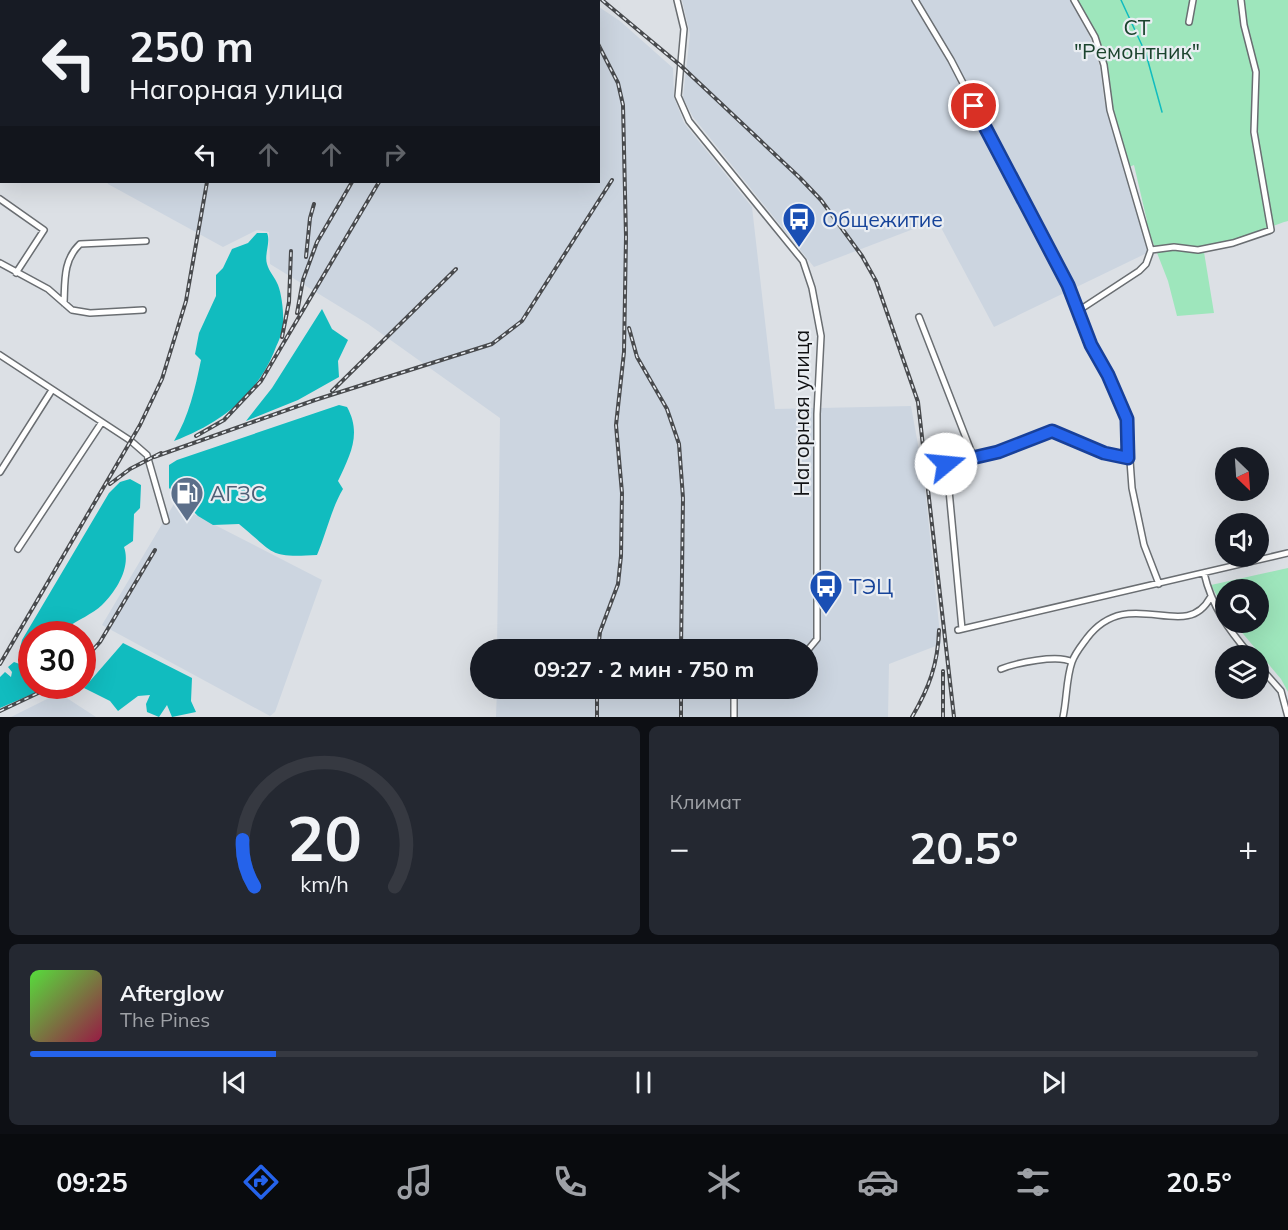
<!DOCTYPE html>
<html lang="ru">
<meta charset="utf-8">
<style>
body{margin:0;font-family:Mulish,sans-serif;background:#242831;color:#f1f3f6;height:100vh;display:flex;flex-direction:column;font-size:22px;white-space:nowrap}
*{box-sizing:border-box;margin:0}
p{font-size:20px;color:#9ea1a6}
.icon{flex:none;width:33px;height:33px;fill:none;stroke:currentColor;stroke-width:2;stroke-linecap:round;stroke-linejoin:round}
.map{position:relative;height:717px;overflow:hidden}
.panel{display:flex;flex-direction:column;gap:9px;padding:9px;background:#0d0f14;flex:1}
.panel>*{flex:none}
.banner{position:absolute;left:0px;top:0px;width:600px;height:183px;box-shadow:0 6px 24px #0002;background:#171b24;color:#f1f3f6;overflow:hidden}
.needle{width:39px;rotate:155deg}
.controls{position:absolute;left:1215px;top:447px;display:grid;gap:12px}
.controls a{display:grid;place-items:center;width:54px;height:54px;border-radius:50%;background:#171b24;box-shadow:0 6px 24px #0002;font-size:30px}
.speed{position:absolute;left:18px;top:621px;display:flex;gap:12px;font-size:30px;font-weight:700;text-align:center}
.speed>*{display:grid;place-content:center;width:78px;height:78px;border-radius:50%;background:#171b24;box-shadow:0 6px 24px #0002;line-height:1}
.speed .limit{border:9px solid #d22;background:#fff;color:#111}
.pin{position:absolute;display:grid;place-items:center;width:51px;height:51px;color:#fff;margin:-26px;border:3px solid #fff;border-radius:50%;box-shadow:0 2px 6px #0007}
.me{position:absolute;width:66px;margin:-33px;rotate:73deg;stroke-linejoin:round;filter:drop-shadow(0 0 4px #0008)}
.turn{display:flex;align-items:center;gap:21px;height:126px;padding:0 30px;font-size:27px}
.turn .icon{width:78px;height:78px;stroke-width:2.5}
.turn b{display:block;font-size:42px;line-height:51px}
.lanes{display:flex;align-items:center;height:57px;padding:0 30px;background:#0003;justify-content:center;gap:30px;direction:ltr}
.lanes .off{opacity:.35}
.big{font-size:45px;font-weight:700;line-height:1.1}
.panel .tile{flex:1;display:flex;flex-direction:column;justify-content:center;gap:9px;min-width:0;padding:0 21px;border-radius:9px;background:#242831}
.panel .dial{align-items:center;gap:0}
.dial svg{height:156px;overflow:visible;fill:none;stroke:#363941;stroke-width:7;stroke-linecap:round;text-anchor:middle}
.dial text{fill:#f1f3f6;stroke:none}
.song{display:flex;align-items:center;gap:18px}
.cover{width:72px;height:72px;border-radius:9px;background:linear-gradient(135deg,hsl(110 70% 55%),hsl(340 70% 35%))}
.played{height:6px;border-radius:3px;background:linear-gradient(90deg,#2563eb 20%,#363941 20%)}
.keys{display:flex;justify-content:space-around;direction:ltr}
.heat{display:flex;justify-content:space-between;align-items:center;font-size:33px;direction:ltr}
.panel .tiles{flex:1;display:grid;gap:9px;grid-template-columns:1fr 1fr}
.tile:last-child{grid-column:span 2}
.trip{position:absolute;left:470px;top:639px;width:348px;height:60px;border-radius:30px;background:#171b24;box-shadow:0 6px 24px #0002;font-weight:700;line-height:60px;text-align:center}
.tabs{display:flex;height:96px;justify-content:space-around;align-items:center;background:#090b0e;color:#9ea1a6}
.tabs .icon{width:42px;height:42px}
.tabs .on{color:#2563eb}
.tabs b{font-size:27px;color:#f1f3f6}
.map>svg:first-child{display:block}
</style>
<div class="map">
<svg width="1288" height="717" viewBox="0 0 1288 717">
<rect width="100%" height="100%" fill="#dce0e5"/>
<path fill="#ccd5e0" d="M18,0h277l-277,2z
M682,0h388l19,35 11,32 4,33 45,152 -155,75 -57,-107 -123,47 -121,-150 -10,-19 7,-64z
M599,7l21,14 53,47 1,29 10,26 68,84 23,202 136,-3 13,72 17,166 -52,20 -1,53h-392l1,-28 310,-1v-38l-310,-1 3,-231 -132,-94 -98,-60 -1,-32 -12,-2 -34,17 -115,-63 -1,-2h491z
M174,504l148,76 -47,132 -5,4 -168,-91z
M59,693l37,24h-85z"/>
<path fill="#9ee6bc" d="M1076,0h212v221c-11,3 -20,7 -31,12 -17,8 -36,9 -53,19l10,61 -37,3 -9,-35 -23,-59 2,-1 -13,-56 -5,2 -17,-53 -6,-44z
M1288,568v124l-7,-13 -47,-56 24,-1v-32h-32l-1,21 -14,-26z"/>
<path fill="#11bcbf" d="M257,233h10c4,9 -3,21 0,31 2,8 8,13 11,21 4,10 6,30 5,41 -1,9 -6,18 -9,26 -19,46 -56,72 -100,89 15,-25 21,-52 27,-81l-6,-6 4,-21 17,-37v-21l7,-7 9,-19 16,-6z
M322,309l10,20 16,11 -10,21 1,16 -41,23 -52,21 26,-33z
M339,405l8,2c15,27 3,48 -9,74l5,8c-11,18 -17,45 -26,66 -50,3 -42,-2 -78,-31l-26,1 -15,-9 -29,-28v-23l8,-5z
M130,479l11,6 -1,23 -6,6 -1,27 -9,6c7,20 -7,43 -22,58 -9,9 -25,15 -35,23v6h-35l-1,23 -11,-9 2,-8 87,-147 11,-11z
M123,643l69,35 -1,23 5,11 -24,5 -5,-12 -8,12 -12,-5 -1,-8 4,-9 -12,1 -20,15 -8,-10 -26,-13z
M14,662l17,6 1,18h19l-51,22v-31l5,-5 6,5 1,-5 -4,-5z"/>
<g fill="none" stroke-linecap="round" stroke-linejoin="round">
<path stroke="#11bcbf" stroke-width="1.5" d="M1121,0l25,54 16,58"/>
<defs>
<path id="minor" d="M12,0l1,2
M677,0l7,29 -6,67 11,25 114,140 9,27 9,48 -4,78v225l-10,12
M915,0l36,60 117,226 23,59 17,30 19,44 5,69 12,57 15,39
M1074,0l21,37 9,28 6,45 41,140 23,-3 24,3 35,-7 38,-13 -17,-98 2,-60 -12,-47 -3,-25
M301,2l4,-2
M1189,22l4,-22
M0,85h2
M0,199l44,31 -28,43
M0,263l48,26 24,21 18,3 53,-3
M64,303c1,-22 -1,-43 16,-59l66,-3
M1078,311l61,-40 7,-7 5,-14
M919,317l54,139
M0,355l131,86 16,14 19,66
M946,458l16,171
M946,464l52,-12 54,-21 52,22 24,5
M0,472l52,-82
M18,549l84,-127
M1204,573c8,34 24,56 47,83
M958,630l330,-77
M1258,665l23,26 7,26
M1001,669c15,-6 57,-15 71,-7
M734,717v-29
M1063,717c4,-18 3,-38 9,-55 3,-9 10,-17 15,-24 42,-55 98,6 123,-40"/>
</defs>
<use href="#minor" stroke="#6a6e72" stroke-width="8"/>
<use href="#minor" stroke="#fff" stroke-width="5"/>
<defs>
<path id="rail" d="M557,0l2,2
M602,0l78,65 120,113 21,22 41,56 14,25 42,121 36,315
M350,2l3,-2
M366,2l2,-2
M486,2l1,-2
M306,257l4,-39 4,-14
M297,313l6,-33 14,-38 35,-60
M629,328l8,29 30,52 12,35 4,54 -2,152
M282,337l7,-35 2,-51
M332,391l124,-122
M196,436l28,-16 37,-39 118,-199
M154,457l161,-57 177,-56 30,-23 90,-141
M110,484l20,-15 31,-16
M598,650l2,-18 18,-48 3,-28 1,-63 -6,-68 8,-73 2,-115 -3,-132 -5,-22 -20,-39
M82,662l18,-20 55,-92
M0,664l140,-239 22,-46 24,-78 21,-119
M597,688v29
M681,688v29
M0,711l53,-25
M912,717c17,-29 26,-53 27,-87
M943,717v-46"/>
</defs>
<use href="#rail" stroke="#484a4d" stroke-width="4"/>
<use href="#rail" stroke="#e9edf2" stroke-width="1.5" stroke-dasharray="4.5" stroke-linecap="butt"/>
</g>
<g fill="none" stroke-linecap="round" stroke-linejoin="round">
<defs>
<path id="route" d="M946,464l52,-12 54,-21 52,22 24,5 -1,-39 -19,-44 -17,-30 -23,-60 -94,-179"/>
</defs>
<use href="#route" stroke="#184099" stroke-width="15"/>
<use href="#route" stroke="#2563eb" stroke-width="10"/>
</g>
<defs>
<symbol id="bus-pin" viewBox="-11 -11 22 30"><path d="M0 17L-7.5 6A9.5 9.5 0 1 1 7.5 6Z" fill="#1a4fb4" stroke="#e9edf2"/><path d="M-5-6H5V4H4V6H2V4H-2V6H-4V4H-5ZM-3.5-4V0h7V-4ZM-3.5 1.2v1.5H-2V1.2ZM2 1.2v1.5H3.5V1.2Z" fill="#fff"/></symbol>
<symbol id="fuel-pin" viewBox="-11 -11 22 30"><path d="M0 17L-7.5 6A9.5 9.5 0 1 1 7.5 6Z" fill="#5c6f8a" stroke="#e9edf2"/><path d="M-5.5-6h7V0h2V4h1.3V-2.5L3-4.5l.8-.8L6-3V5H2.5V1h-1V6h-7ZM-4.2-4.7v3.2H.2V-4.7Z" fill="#fff"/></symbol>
</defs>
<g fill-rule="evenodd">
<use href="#bus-pin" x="780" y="200" width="38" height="52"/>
<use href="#fuel-pin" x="168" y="474" width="38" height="52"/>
<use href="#bus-pin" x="807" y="567" width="38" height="52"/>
</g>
<g text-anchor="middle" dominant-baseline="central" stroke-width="4.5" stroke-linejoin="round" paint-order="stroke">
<g font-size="21" fill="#1b442e" stroke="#e9edf2">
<text x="1137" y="27">СТ<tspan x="1137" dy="24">"Ремонтник"</tspan></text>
</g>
<g font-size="21" fill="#164399" stroke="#e9edf2" text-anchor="start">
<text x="822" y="219">Общежитие</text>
<text x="849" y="586">ТЭЦ</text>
</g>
<g font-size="21" fill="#111214" stroke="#e9edf2">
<text transform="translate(801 413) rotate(-90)">Нагорная улица</text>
</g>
<g font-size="21" fill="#4e5e75" stroke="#e9edf2" text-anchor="start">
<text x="210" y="493">АГЗС</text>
</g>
</g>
</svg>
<div class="controls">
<a><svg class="needle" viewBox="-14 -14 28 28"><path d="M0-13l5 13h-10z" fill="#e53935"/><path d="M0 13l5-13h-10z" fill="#9ea1a6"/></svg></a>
<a><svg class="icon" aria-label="sound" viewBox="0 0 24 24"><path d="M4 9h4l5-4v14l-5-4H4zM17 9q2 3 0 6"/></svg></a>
<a><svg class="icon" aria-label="search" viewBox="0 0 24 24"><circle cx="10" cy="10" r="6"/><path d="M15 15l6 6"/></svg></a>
<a><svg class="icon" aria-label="layers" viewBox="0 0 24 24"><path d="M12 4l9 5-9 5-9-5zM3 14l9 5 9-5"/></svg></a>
</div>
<div class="speed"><div class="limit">30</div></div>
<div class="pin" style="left:974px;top:106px;background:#d93025"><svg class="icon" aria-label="arrive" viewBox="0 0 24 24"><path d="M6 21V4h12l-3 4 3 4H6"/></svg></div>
<svg class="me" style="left:946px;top:464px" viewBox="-20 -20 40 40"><circle r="19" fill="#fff"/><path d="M0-13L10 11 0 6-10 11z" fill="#2563eb"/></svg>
<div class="trip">09:27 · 2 мин · 750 m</div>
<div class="banner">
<div class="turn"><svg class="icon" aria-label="left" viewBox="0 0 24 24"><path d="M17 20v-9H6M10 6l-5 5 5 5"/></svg><div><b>250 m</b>Нагорная улица</div></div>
<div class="lanes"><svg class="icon" aria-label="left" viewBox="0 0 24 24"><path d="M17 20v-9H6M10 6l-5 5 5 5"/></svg><svg class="icon off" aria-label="ahead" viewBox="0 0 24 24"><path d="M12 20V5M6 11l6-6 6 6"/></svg><svg class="icon off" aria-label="ahead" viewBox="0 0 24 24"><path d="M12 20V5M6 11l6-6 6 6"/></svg><svg class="icon off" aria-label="right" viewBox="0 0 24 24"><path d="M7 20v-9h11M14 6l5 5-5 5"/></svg></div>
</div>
</div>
<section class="panel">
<div class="tiles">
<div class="tile dial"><svg viewBox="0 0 100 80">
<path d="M14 69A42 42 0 1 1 86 69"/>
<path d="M14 69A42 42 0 0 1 8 45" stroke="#2563eb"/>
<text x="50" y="56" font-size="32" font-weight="700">20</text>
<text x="50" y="72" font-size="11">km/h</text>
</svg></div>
<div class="tile"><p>Климат</p>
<div class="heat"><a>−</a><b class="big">20.5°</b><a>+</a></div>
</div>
<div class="tile">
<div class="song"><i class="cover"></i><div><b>Afterglow</b><p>The Pines</p></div></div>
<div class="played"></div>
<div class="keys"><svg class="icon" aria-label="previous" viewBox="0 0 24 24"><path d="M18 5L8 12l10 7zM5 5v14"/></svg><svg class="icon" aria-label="pause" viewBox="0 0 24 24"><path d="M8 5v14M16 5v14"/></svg><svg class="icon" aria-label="next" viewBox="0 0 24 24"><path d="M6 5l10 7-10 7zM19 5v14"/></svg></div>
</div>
</div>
</section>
<nav class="tabs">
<b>09:25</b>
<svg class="icon on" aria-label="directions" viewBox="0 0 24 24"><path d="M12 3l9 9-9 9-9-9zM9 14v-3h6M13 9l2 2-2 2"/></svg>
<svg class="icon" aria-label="music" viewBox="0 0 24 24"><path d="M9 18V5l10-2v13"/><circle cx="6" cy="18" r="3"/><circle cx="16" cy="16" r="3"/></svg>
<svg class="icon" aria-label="phone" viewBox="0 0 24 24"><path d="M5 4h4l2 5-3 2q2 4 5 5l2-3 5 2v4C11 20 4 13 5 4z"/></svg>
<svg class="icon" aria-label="climate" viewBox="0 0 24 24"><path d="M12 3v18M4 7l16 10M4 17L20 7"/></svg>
<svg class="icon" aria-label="car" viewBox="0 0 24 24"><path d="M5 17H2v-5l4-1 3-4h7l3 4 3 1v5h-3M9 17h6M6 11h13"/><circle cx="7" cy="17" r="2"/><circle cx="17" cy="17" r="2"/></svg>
<svg class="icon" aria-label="filters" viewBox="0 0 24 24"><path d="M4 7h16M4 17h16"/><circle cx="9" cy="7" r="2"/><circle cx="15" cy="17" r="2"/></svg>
<b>20.5°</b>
</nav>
